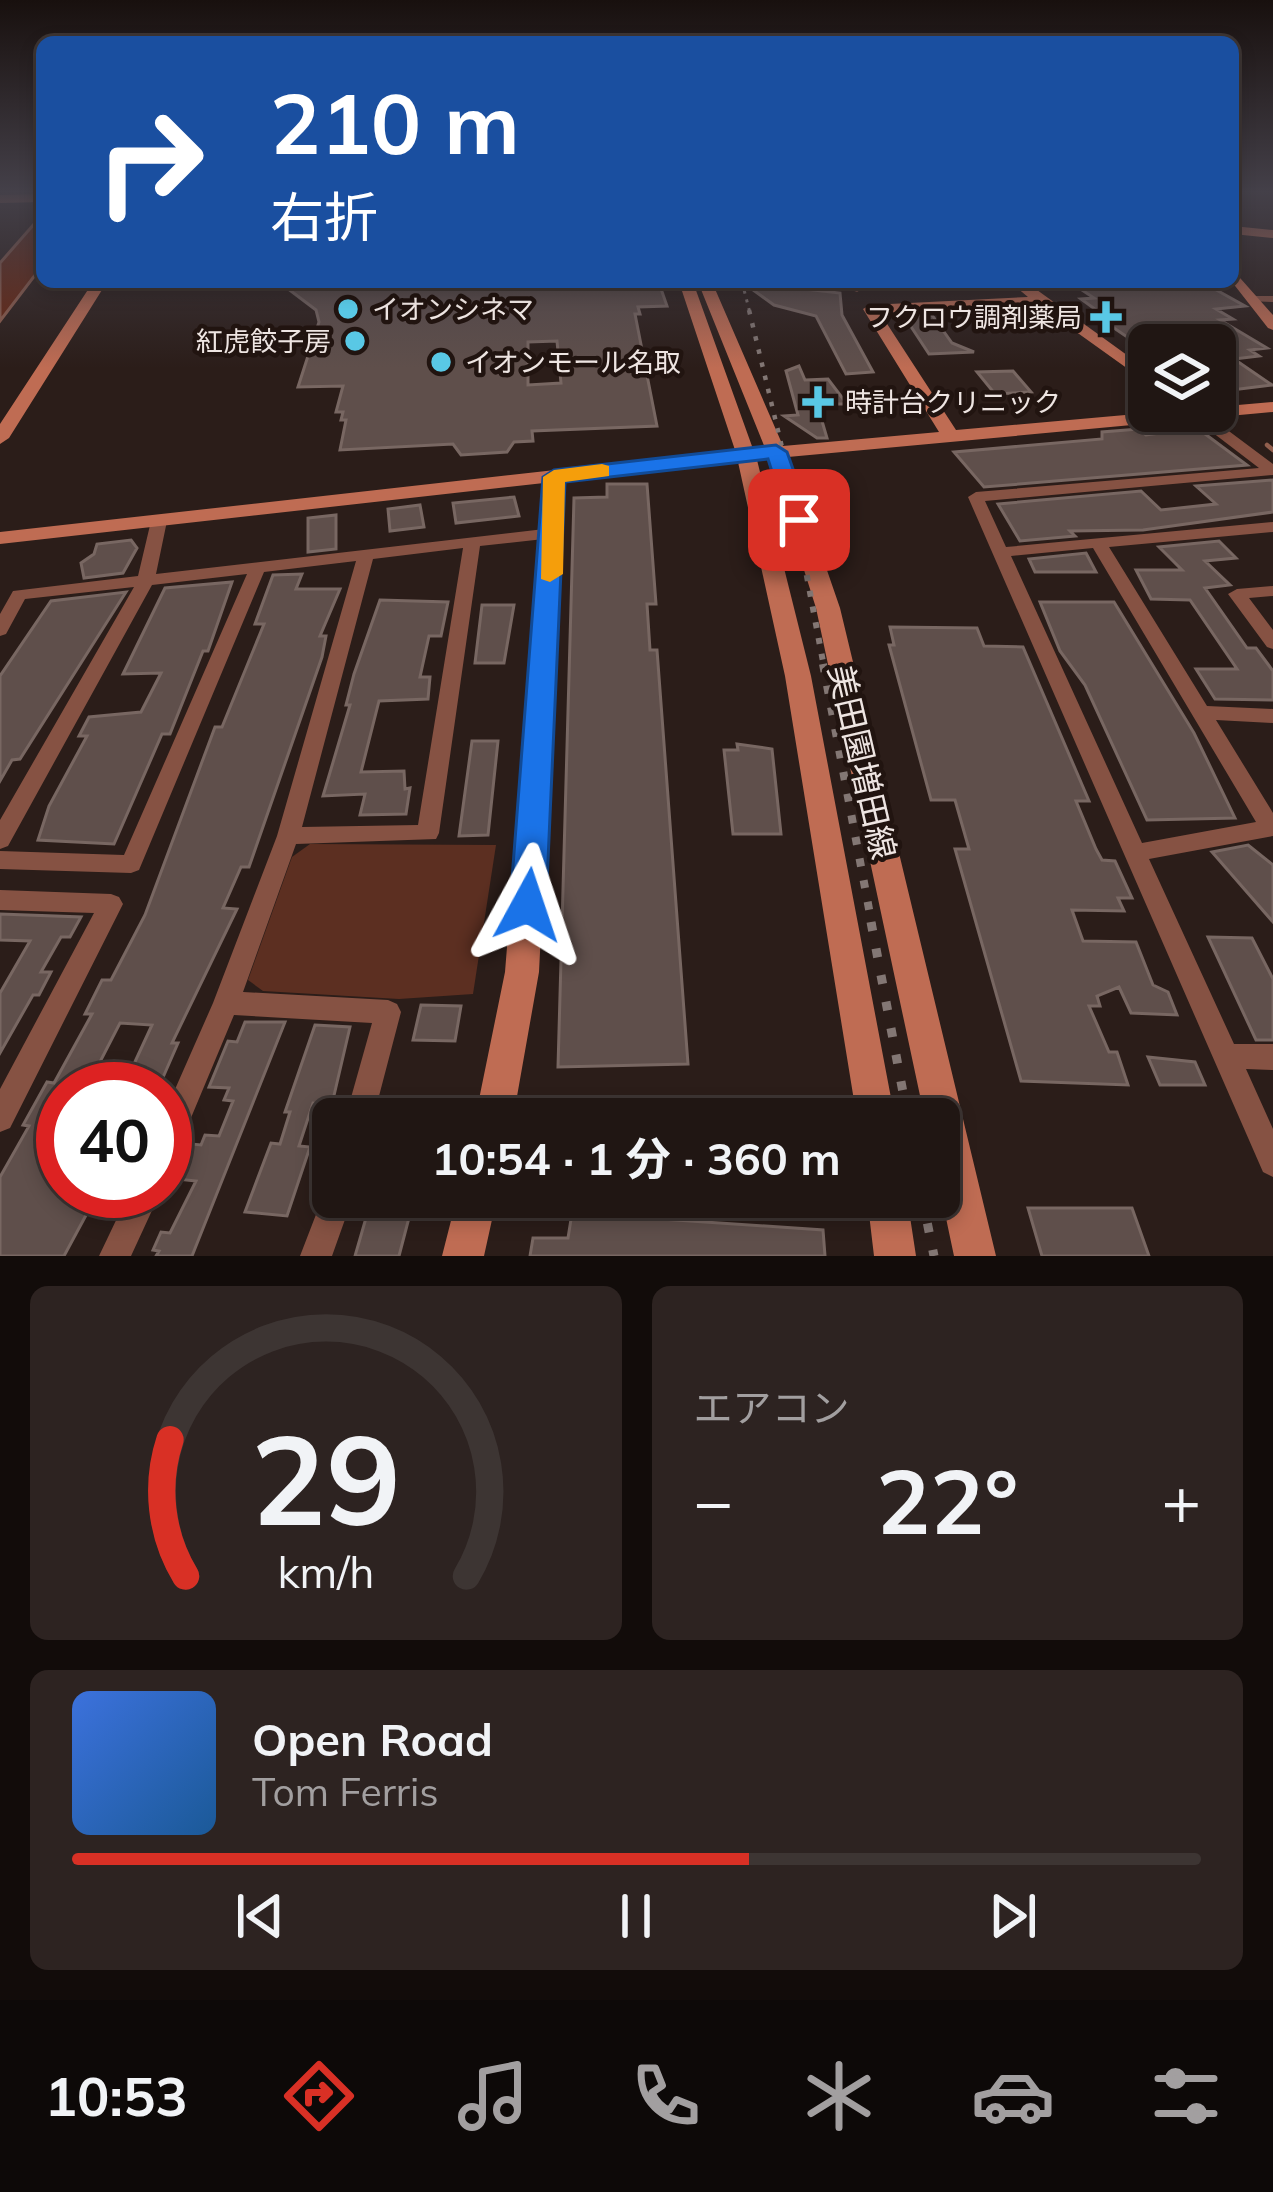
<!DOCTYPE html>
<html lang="ja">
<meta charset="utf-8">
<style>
body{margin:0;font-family:Mulish,"Noto Sans JP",sans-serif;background:#2d2321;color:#f1f3f6;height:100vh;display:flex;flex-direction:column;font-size:45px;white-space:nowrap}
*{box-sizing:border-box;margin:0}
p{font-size:39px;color:#a29fa0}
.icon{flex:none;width:66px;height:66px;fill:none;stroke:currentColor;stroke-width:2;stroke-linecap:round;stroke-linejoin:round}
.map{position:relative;height:1256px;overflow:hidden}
.panel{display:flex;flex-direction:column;gap:30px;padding:30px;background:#120c0a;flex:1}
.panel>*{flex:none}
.hud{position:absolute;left:36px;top:36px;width:1203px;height:252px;border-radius:18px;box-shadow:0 6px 18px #0003,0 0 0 3px #3d3533;background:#1a4fa0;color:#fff;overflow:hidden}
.buttons{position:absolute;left:1128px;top:324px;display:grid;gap:24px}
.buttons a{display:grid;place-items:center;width:108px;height:108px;border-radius:18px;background:#201613;box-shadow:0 6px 18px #0003,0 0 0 3px #3d3533;font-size:60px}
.speed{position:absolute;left:36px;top:1062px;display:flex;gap:24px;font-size:60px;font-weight:700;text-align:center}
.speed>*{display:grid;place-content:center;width:156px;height:156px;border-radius:50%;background:#201613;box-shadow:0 6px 18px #0003,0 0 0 3px #3d3533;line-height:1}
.speed .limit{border:18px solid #d22;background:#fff;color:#111}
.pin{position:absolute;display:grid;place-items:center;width:102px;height:102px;color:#fff;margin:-51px;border-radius:24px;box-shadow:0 6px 18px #0006}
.me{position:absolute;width:132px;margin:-66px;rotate:5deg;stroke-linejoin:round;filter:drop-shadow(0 0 9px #0008)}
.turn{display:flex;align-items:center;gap:42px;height:252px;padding:0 36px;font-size:54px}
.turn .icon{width:156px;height:156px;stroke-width:2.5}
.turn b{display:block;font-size:84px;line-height:102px}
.big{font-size:90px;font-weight:700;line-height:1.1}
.panel .tile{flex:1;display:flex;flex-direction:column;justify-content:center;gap:18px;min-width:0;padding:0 42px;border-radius:18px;background:#2d2321}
.panel .dial{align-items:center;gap:0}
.dial svg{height:312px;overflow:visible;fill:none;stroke:#3d3533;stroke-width:7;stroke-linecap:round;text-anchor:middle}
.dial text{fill:#f1f3f6;stroke:none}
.song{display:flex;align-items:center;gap:36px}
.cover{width:144px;height:144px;border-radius:18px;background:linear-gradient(135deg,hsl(220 70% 55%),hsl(210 70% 35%))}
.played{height:12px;border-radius:6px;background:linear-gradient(90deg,#d93025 60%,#3d3533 60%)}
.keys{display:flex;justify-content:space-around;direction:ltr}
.heat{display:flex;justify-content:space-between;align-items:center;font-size:66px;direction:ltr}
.panel .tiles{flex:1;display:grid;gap:30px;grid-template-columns:1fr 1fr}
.tile:last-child{grid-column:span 2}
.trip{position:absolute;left:312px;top:1098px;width:648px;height:120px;border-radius:18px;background:#201613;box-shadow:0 6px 18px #0003,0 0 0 3px #3d3533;font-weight:700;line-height:120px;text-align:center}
.dock{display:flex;height:192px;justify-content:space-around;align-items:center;background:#0d0908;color:#a29fa0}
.dock .icon{width:84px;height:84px}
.dock .active{color:#d93025}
.dock b{font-size:54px;color:#f1f3f6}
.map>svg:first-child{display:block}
</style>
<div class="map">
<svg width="1273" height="1256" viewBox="0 0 1273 1256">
<rect width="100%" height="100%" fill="#2b1d19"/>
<path fill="#5c2f21" d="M310,844l186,1 -23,149 -74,5 -136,-8 -15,-11 44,-123z"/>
<path fill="#6a250f" stroke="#925f4e" stroke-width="3" d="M42,215v51l-42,55v-58z"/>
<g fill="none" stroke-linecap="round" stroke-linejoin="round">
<path stroke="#925f4e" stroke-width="4.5" d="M1267,445l6,5"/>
</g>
<path fill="#5f4f4b" stroke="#786762" stroke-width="3" fill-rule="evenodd" d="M279,282l380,1 8,23 -29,1 2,7h-5l22,112 -125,5 1,10 -19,1 -7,10 -46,3 -8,-11 -113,6 6,-30h-5l2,-8h-7l7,-26 -45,1 21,-65 -3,-12zM557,341l4,42 -33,2v-43z
M742,282l98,11 2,22 31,57 -27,2 -30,-58 -42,-11z
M1070,282h132l43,24 -29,3 17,10 -13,1 47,28 -17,2 9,6 -25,3 38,26 -57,7v-47h-28l-14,-9 -24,3v13l-54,-37h8l-22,-16 13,-1z
M932,315l20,28 22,9 -45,2 -25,-38z
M799,366l6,14 23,-1 19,25h-30l10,34h-10l-33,-22 14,-1 -12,-44z
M1013,371l18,21 -36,2 -18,-22z
M1197,428l50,37 -263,22 -30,-35 148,-13v-7l37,-3 7,6z
M1273,480v32l-130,18 -73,1 5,5 -55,5 -22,-37 143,-13 20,19 55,-6 -20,-18z
M607,484h40l9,120h-9l3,46h7l31,414 -130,3 16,-569 33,-1z
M514,497l5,19 -63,7 -3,-20z
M420,505l4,22 -34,4 -2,-22z
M336,515v34l-28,3v-34z
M131,540l6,8 -14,25 -39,5 -3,-15 13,-9 3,-10z
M1219,541l17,17 -31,3 25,24 -25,3 42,60h9l17,23v29l-58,-1 -19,-30h41l-47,-69 -39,-1 -15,-29h46l-23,-23z
M1086,553l10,19h-61l-6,-13z
M302,574l-6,15h44l-20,47h6l-4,21 -73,210h-8l-18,41 14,1 -65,134h6l-17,39 -34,-3 25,-54 -32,-2 -34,66h-23v102h49l-8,17 -13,-2 -27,50h-64v-79l29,-51 -6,-1 24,-43 7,1 38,-69h-7l17,-34h9l34,-65 70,-188h7l42,-103h-9l18,-49z
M232,582l-24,69h-5l-33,83h-8l-48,110 -76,-4 11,-34 38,-70h-8l10,-19 52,-5 20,-39 -38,1 42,-86z
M126,592l-106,167 -8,1 -12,21v-105l51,-75z
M380,600l68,2 -7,34h-12l-9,41h10l-2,22 -49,2 -18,71 43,-1 1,18 5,-1 -4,26 -46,1 5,-21 -42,2 27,-91h-4l8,-31z
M1040,602h74l80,131 41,85 -88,2 -62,-135 -25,-34z
M482,605h32l-10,58h-29z
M890,627l87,1 7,18 39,1 66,154h-13l20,48 6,11 13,1 17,37h-14l6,13 -52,-1 11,31 53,1 17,43 15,7 9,23 -46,-2 -12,-26 -22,9 3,10h-11l20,46h8l11,33 -107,-4 -66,-232h14l-14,-49h-24l-42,-155h5z
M472,741h26l-10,94 -29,1z
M737,744l35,5 9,85h-48l-9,-84h14z
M1248,845l25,20v57l-61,-70z
M0,914l81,3 -11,20h-9l-20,35h10l-12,23h-6l-33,58v-60l30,-52 -30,-1z
M1208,937l44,1 21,41v61h-17z
M421,1005l40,1 -6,35 -42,-1z
M245,1022h40l-93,234h-36l3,-5 -6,-1 8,-18 9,1 26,-52 -19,-2 15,-35 9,1 4,-10 14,1 14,-35 -9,-1 5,-12 -20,-1 19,-46 9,1z
M315,1025l35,2 -18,77 -19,-1 -14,43 11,1 -23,69 -42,-4 26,-69 9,1 10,-32h-5z
M1148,1057l47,5 10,23h-45z
M1028,1208h104l17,48h-107z
M376,1210l34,4 -11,42h-44l11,-38 8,1z
M572,1213l251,17 2,26h-295l3,-18h35z"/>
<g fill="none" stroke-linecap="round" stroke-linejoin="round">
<path fill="#865243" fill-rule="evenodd" d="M786,282h30c-6,5 -24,5 -30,0z
M831,282h16l15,7 -5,3z
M1252,296h21v6l-25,-1v-4z
M1191,411h11l71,53v11l-288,26 21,46 267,-25v10l-164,15 98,159 66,3v14l-57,-3 57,93v23l-124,23 85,185h39v26l-27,-1 27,60v48l-10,-5 -295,-675 8,-5 283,-24 -68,-52zM1093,548l163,274 -114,21 -131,-287z
M159,516l8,5 -11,53 397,-46 8,5 -8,5 -73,8 -41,287 -3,6 -140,5 -53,148 145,8 9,4 4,8 -28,107h-28l27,-96 -138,-8 -59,141 -10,4v-48l48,-109 64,-167 79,-275 -92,11 -125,298 -8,3 -131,-4v-18l124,4 123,-281 -95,11 -144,261 -8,3v-29l134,-233 -109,12 -19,35 -6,2v-22l13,-23 125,-15 13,-55zM463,548l-45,277 -116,2 71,-268z
M1273,586v10l-24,2 24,32v19l-6,-2 -39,-53 9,-5z
M0,890l111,4 8,3 4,7 -113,224 -10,4v-43l94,-176 -94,-3z
M333,1184v13h20l-21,59h-32l27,-70z
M130,1191h31l-30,65h-32z"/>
<path fill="#bf6c53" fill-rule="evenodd" d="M42,194v8l-42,1v-8z
M1233,226l40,4v8l-40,-4z
M1233,270l40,45v15l-5,-2 -36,-46z
M93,282h14l-98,156 -9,6v-20z
M679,282h14l60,167 12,-1 -67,-166h14l71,164 156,-14 -76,-123 7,-4 158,-8 -18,-15h16l123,89v13l-109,-78 -160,7 76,117 214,-19h45v-4l58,-5v10l-485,45 52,151 156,648h-42l-15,-71v-66h-14l-109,-511 -47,-149 -12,1 54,216 84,443h-38l-72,-443 -47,-214 -174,19 -25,491 -26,147h-38l30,-147 39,-489 -544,61v-12l735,-82z
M457,1197h40l-13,59h-42z
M867,1197h40l9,59h-42z"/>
<path stroke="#837774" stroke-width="3" stroke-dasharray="3 6" stroke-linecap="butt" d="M742,282l8,31"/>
<path stroke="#837774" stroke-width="4.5" stroke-dasharray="4.5 9" stroke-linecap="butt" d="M749,310l38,158"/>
<path stroke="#837774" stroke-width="6" stroke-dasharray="6 10" stroke-linecap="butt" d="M786,465l38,202"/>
<path stroke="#837774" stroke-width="8" stroke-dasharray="8 14" stroke-linecap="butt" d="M823,664l49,261"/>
<path stroke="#837774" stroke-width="9" stroke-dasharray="9 18" stroke-linecap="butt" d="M871,922l37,197
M922,1197l12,59"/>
</g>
<linearGradient id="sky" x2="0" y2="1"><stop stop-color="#18100e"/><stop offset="0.52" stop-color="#444049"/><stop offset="1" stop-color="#444049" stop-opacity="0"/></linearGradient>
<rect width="1273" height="368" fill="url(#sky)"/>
<path fill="#1a73e8" stroke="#114b97" stroke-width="3" d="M776,445l11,7 24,68 -4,5 -20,-5 -19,-61 -203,23 -19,423 -5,11 -13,4 -13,-4 -5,-11 33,-428 11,-7z"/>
<path fill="#f59e0b" d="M602,464l7,2v10l-44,6 -2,92 -13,8 -9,-3 2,-102 11,-7z"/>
<g fill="#59c8e5" stroke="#211410" stroke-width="4.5">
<circle cx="348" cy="309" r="12"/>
<path d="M1100 299h12v12h12v12h-12v12h-12v-12h-12v-12h12z"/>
<circle cx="355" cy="341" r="12"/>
<circle cx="441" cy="362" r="12"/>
<path d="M812 384h12v12h12v12h-12v12h-12v-12h-12v-12h12z"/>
</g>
<g text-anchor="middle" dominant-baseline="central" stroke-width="9" stroke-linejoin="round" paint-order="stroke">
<g font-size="27" fill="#eee5e2" stroke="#211410" text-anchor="start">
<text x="372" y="309">イオンシネマ</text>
<text x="1082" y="317" text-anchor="end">フクロウ調剤薬局</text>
<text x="331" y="341" text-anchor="end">紅虎餃子房</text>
<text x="465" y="362">イオンモール名取</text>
<text x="845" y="402">時計台クリニック</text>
</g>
<g font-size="33" fill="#eee5e2" stroke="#211410">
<text transform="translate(863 762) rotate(77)">美田園増田線</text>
</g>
</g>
</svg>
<div class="buttons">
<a><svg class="icon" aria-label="layers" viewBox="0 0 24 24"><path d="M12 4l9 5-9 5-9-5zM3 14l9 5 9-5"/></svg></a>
</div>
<div class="speed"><div class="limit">40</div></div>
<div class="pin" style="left:799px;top:520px;background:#d93025"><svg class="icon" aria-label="arrive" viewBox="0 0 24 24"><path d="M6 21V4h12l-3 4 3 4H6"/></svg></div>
<svg class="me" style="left:528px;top:905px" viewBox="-20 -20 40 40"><path d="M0-17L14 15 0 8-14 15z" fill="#1a73e8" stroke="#fff" stroke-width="4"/></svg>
<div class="trip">10:54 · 1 分 · 360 m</div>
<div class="hud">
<div class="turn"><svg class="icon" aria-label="right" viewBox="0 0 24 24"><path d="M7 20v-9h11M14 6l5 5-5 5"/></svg><div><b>210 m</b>右折</div></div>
</div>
</div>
<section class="panel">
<div class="tiles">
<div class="tile dial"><svg viewBox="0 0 100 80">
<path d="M14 69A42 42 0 1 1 86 69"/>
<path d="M14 69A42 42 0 0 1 10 34" stroke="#d93025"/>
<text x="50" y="56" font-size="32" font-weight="700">29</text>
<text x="50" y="72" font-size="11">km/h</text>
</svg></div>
<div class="tile"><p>エアコン</p>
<div class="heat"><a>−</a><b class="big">22°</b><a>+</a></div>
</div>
<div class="tile">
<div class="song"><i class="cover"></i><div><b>Open Road</b><p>Tom Ferris</p></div></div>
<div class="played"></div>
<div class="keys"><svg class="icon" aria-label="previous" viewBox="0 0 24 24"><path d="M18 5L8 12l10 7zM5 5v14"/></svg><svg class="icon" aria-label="pause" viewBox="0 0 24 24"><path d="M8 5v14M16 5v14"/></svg><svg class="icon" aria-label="next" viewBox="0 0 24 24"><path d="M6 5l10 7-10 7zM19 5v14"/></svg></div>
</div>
</div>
</section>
<nav class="dock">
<b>10:53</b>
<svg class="icon active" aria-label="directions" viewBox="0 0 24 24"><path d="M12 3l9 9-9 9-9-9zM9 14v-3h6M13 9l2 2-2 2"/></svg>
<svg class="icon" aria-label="music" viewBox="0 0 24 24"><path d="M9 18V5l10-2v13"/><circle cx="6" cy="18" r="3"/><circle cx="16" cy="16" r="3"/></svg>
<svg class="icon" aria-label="phone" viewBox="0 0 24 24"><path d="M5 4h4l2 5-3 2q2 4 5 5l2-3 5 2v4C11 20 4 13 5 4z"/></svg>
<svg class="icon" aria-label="climate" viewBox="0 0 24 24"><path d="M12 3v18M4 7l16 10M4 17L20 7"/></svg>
<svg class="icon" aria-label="car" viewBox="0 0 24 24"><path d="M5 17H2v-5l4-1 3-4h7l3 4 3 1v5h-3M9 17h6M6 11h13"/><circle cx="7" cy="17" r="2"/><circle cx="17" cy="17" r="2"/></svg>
<svg class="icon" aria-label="filters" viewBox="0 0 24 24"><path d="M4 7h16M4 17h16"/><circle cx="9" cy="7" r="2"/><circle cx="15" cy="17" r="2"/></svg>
</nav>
